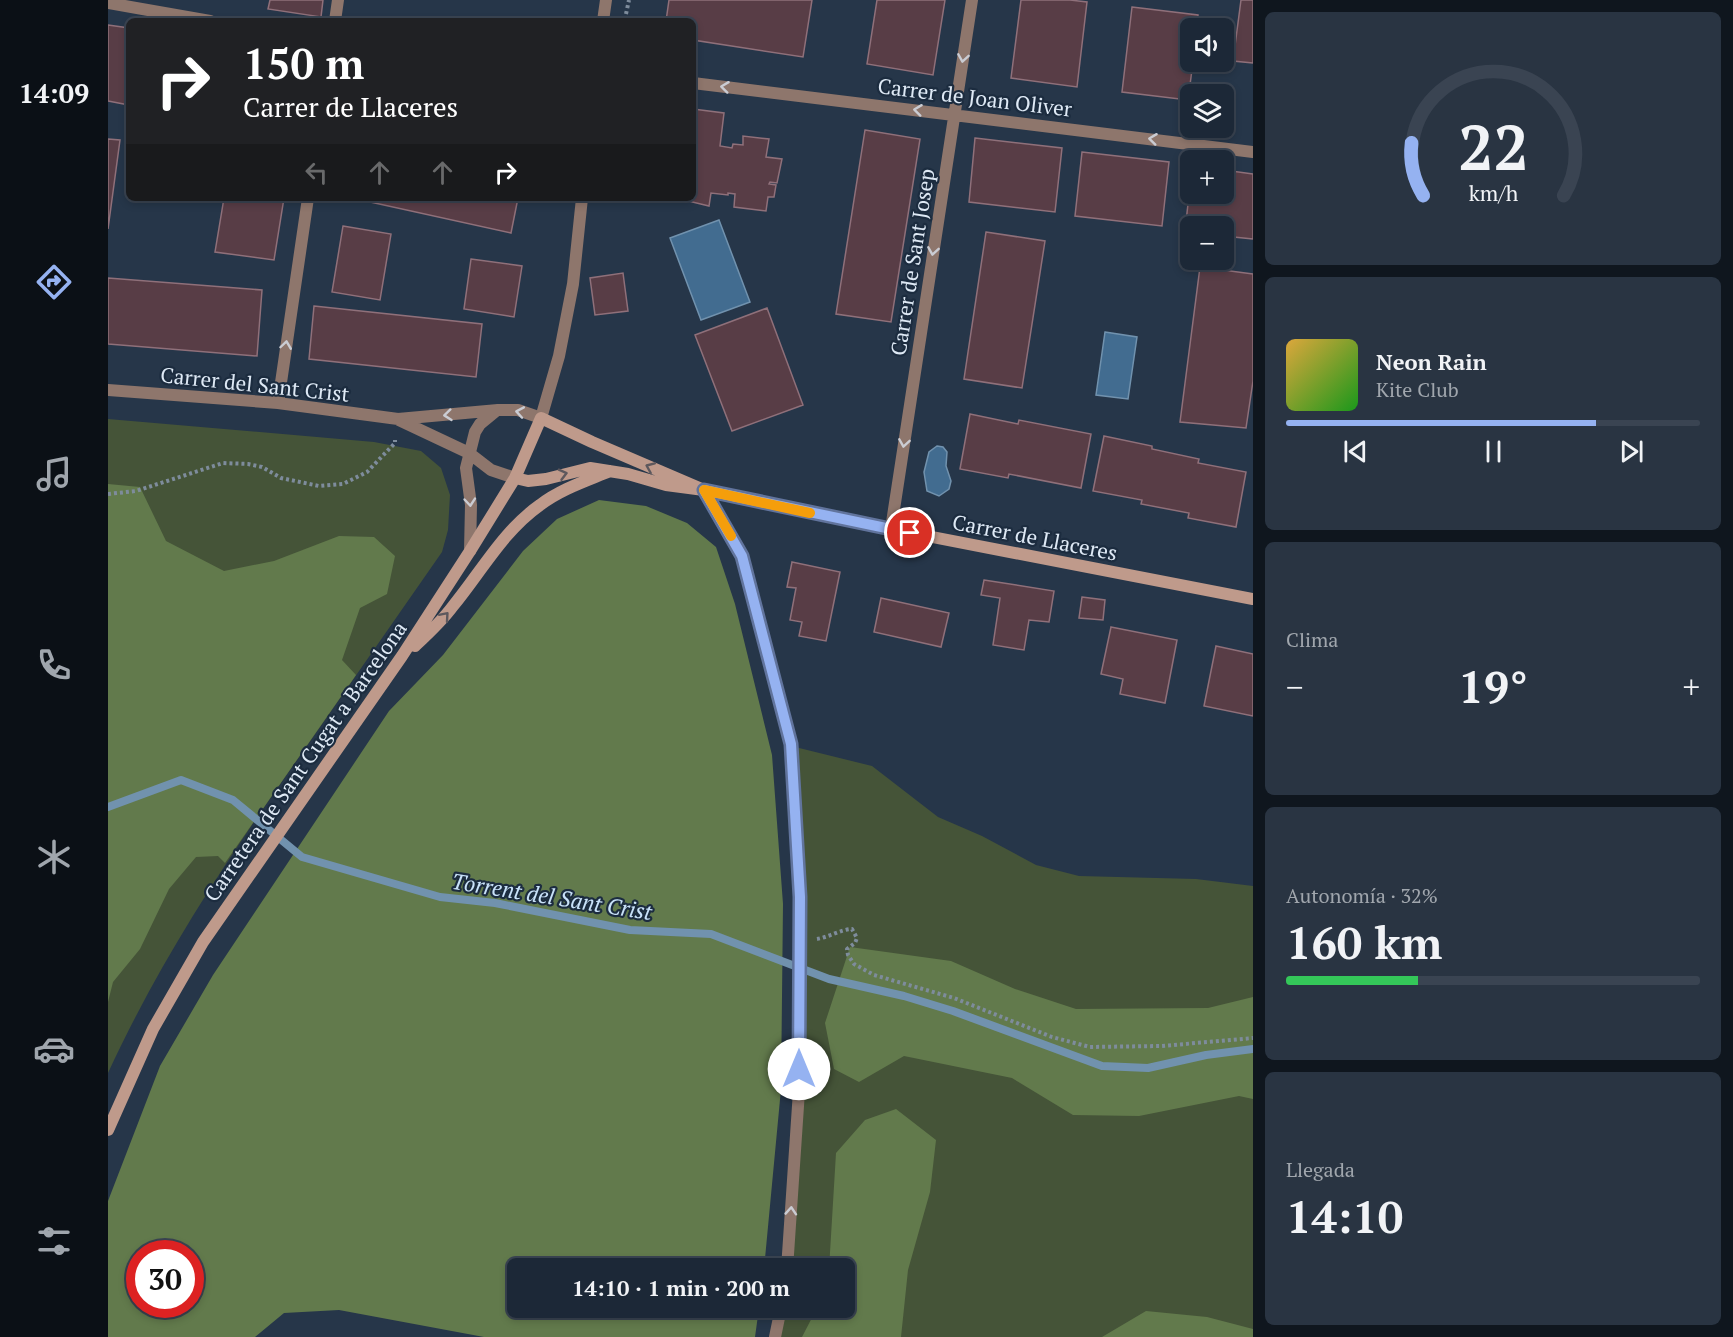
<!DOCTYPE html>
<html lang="es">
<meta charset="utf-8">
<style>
body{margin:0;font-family:"PT Serif",serif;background:#293442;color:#f1f3f6;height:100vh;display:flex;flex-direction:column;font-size:22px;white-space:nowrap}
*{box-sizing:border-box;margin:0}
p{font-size:20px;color:#a0a6ad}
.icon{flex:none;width:33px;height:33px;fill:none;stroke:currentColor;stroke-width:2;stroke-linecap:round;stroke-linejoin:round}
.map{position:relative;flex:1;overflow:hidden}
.details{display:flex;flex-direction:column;gap:12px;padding:12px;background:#0f161e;width:480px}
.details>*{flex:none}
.banner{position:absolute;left:18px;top:18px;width:570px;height:183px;border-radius:9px;box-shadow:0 3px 9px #0003,0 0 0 2px #3a4452;background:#202124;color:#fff;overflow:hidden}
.tools{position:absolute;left:1072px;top:18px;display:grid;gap:12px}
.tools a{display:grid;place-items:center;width:54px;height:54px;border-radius:9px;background:#1c2837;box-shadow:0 3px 9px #0003,0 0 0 2px #3a4452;font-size:30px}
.speed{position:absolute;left:18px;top:1240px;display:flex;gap:12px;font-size:30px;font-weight:700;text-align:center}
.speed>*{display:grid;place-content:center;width:78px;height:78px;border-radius:50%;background:#1c2837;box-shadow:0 3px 9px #0003,0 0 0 2px #3a4452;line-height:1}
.speed .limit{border:9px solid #d22;background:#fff;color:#111}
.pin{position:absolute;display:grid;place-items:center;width:51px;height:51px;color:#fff;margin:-26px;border:3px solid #fff;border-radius:50%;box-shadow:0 2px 6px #0007}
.me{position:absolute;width:66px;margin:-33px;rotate:0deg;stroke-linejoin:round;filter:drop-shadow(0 0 4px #0008)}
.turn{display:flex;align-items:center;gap:21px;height:126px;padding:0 18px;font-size:27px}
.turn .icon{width:78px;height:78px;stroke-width:2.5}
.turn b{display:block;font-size:42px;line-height:51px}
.lanes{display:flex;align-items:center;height:57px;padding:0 18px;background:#0003;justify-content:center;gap:30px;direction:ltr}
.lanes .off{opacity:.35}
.big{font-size:45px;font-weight:700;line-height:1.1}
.details .widget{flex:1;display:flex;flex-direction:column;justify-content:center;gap:9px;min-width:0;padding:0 21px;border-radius:9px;background:#293442}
.details .dial{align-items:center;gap:0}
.dial svg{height:156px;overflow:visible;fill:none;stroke:#3a4452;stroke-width:7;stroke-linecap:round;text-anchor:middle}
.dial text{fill:#f1f3f6;stroke:none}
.song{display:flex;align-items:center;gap:18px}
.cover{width:72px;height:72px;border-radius:9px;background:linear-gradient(135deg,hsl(40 70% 55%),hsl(120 70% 35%))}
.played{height:6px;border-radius:3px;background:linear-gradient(90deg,#95b2f1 75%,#3a4452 75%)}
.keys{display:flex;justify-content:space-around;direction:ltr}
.heat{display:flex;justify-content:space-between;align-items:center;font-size:33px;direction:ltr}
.charge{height:9px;border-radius:4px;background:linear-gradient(90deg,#34c759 32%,#3a4452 0)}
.trip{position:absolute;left:399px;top:1258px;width:348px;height:60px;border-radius:9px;background:#1c2837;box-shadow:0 3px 9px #0003,0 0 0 2px #3a4452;font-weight:700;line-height:60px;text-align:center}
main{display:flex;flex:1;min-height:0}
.dock{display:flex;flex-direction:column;width:108px;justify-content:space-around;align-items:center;background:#0b1016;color:#a0a6ad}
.dock .icon{width:42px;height:42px}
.dock .on{color:#95b2f1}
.dock b{font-size:27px;color:#f1f3f6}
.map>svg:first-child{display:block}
</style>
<main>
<nav class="dock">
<b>14:09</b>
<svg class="icon on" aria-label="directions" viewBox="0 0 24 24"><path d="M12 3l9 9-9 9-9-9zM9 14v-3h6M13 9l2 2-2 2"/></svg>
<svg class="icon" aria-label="music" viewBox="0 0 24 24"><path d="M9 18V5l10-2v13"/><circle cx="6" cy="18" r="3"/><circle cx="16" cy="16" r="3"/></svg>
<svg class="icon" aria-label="phone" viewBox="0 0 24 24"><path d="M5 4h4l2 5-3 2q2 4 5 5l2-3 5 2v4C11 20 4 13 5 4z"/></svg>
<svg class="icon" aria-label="climate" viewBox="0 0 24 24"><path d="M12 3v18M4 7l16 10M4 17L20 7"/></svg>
<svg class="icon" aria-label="car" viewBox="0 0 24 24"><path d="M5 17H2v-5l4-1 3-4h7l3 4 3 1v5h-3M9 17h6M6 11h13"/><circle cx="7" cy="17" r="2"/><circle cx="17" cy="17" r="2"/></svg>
<svg class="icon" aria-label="filters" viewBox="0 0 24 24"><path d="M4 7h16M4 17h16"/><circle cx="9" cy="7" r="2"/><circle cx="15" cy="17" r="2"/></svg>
</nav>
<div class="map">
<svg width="1145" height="1337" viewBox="0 0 1145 1337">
<rect width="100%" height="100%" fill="#263649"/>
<path fill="#455438" d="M0,419l266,23 47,9 20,17 9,27 -2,35 -6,22c-46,66 -92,132 -138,198 -74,105 -142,206 -196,323z
M683,746l81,20 66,51 44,19 54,29 43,11 117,3 57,7v451h-478l6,-29h63v-39h-57l12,-178z"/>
<path fill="#627a4c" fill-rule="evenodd" d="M0,484l32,3 26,54 58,30 50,-10 65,-25 35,1 21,19 -8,38 -27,14 -18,52 14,15 -131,188 -7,-7 -22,1 -27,32 -29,60 -27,33 -5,20z
M491,500l47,6 41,17 29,24 19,57 37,151 11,149 -2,185 -17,180h-246v39h241l-4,29h-271l-145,-27 -55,3 -29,24h-147v-136l52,-135 53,-91 176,-264 54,-56 80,-104 34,-32zM32,1254h50v51h-50z
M742,947l101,14 64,28 61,20 132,-1 45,-11v102l-14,-3 -100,20 -66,-1 -61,-37 -108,-22 -45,26 -25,-13 -9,-46z
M788,1109l40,31 -6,52 -22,78 -7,67h-99l15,-29h27v-39h-15l7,-116 29,-33z
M1038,1311l61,6 46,12v8h-151z"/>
<path fill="#426c90" stroke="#7192ae" stroke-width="1.5" d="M611,220l31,82 -49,18 -31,-82z
M997,332l32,5 -9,62 -32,-4z
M829,446l6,1 4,5 -1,14 5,15 -2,8 -10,7 -12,-5 -3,-19 5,-20z"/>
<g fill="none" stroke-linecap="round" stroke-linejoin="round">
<path stroke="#7192ae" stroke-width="8" d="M0,807l73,-27 52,20 69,57 138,40 55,6 135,27 81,4 118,45 75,17 49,15 149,55 46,2 58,-13 47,-6"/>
</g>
<path fill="#583d46" stroke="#8f707a" stroke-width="1.5" d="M162,0h53l-2,17 -53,-8z
M561,0h143l-9,57 -110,-17v-19h-27z
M769,0h68l-12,75 -66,-11z
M913,0h49l17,2 -10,85 -66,-9z
M1133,0h12v63l-20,-2z
M1024,7l66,8 -1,13h-6v34h2l-5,38 -66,-8z
M0,25l21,3v77l-21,-4z
M585,109l31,4 -4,33 12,2 1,-4 10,1v-9l26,3 -3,18 16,2 -5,24 -7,-1 -1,2 7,1 -2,12h-6l-2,14 -32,-4 1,-13 -7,-1v2l-17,-2 -2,13 -25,-6v-2h9z
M757,130l55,9 -29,183 -55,-8z
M867,138l87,10 -7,64 -86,-10z
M0,139l12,1 -12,89z
M974,152l87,10 -7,64 -87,-10z
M1116,170l29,4v65l-29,-3v-10h-33v6l-6,-1 6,-54v17h33z
M116,198h60l-10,62 -59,-8z
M244,198h166l-7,35z
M235,226l48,8 -11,66 -48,-8z
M878,232l59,9 -23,147 -58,-9z
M363,259l51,7 -8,51 -50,-8z
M1092,267l53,7v107l-7,47 -66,-6z
M515,273l5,38 -33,4 -5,-37z
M0,278l154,12 -5,66 -149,-12z
M206,306l168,18 -6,53 -167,-18z
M659,308l36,97 -71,26 -37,-96z
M862,414l48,10 1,-4 72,14 -10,54 -72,-14 -1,4 -48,-9z
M996,436l48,10v3l47,10 -1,4 48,9 -10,55 -48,-9 1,-5 -48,-9 1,-4 -49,-9z
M684,562l48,10 -14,69 -27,-5 3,-14 -12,-2 6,-32 -9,-1z
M876,580l70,11 -5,31 -20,-2 -5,30 -31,-5 7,-47 -19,-3z
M974,597l23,3 -2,20 -24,-2z
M773,598l68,15 -8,34 -67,-15z
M1003,627l66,13 -12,63 -45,-9 3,-15 -22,-5z
M1108,646l37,8v62l-49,-10z"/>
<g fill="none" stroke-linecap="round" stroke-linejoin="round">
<path stroke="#7e8c9c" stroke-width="4" stroke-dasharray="3 3" stroke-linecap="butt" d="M518,14l3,-14
M0,494l28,-3 87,-28 25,1 14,3 19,11 38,8 24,-2 24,-12 28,-29v-3
M709,939c12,-2 25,-10 35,-10l5,9 -2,5 -8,6 1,6 6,9 20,11 80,23 98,39 38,10 72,-1 91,-8"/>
<path stroke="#8e766c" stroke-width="12" d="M0,3l102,18
M227,21l3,-21
M585,83l560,69
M0,390l170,13 120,16 100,-9h20l23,8
M170,403l30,-205
M291,420l70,33 22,17 24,8
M596,490l38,66 49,188 9,153 -1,194 -12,178
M783,529l81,-529
M362,551l1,-46 -5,-37 9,-36 5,-8 17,-14
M667,1337l6,-29"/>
<path stroke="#8e766c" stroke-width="12" d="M495,21l3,-21
M433,418l18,-62 14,-72 9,-86"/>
<path stroke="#bf9a8b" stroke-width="12" d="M407,478l13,3 18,-2 44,-11 38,6 38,11 38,5 187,39 362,70
M307,646c14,-13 27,-25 38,-40 28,-34 50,-75 87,-101 21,-16 46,-24 70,-34
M0,1130l45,-101 50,-87 199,-286 68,-105 45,-73 26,-60 51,24 112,48"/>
</g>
<defs><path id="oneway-chevron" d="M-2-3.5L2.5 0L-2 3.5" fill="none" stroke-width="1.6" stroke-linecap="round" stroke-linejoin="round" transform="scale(1.5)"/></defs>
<g stroke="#caccd3">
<use href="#oneway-chevron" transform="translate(855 58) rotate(99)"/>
<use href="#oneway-chevron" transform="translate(617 87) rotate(-173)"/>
<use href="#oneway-chevron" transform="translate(810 110) rotate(-173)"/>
<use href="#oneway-chevron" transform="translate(1045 139) rotate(-173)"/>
<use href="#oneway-chevron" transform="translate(825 251) rotate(99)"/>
<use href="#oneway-chevron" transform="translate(178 345) rotate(-82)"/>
<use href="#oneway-chevron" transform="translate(412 412) rotate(-170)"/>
<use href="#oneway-chevron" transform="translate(340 415) rotate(174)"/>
<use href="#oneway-chevron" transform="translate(796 443) rotate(99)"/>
<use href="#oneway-chevron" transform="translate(362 502) rotate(85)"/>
<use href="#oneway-chevron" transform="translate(683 1211) rotate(-86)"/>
</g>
<g stroke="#5d585d">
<use href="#oneway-chevron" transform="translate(542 467) rotate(-157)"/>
<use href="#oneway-chevron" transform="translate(455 474) rotate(-15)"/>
<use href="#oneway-chevron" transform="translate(337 616) rotate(-49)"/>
</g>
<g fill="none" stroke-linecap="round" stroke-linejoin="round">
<defs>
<path id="route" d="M691,1069l1,-172 -9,-153 -49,-188 -38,-66 206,43"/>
</defs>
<use href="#route" stroke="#61749d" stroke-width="15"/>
<use href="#route" stroke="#95b2f1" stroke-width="10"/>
<path stroke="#f59e0b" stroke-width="10" d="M623,536l-27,-46 106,23"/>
</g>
<g text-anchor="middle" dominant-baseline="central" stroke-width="4.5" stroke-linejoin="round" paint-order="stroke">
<g font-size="21" fill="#dee9f5" stroke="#1c2c3f">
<text transform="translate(867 97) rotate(7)">Carrer de Joan Oliver</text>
<text transform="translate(804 262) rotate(-81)">Carrer de Sant Josep</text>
<text transform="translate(147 384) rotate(6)">Carrer del Sant Crist</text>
<text transform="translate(927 537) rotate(11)">Carrer de Llaceres</text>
<text transform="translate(197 761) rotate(-55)">Carretera de Sant Cugat a Barcelona</text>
</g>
<g font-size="22" font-style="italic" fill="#c9e2f9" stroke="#1c2c3f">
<text transform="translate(444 896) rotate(9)">Torrent del Sant Crist</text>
</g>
</g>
</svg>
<div class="tools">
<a><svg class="icon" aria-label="sound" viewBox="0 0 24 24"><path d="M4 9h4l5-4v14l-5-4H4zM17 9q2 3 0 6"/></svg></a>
<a><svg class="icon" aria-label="layers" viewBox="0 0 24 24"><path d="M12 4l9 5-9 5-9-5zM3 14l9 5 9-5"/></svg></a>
<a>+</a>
<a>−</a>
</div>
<div class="speed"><div class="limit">30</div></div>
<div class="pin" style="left:802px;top:533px;background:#d93025"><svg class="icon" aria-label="arrive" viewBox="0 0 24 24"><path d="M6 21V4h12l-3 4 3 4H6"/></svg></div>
<svg class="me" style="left:691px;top:1069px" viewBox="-20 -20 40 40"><circle r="19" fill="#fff"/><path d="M0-13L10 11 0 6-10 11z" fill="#95b2f1"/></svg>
<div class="trip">14:10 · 1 min · 200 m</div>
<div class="banner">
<div class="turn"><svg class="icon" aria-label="right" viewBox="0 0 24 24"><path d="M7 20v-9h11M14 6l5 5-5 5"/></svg><div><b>150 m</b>Carrer de Llaceres</div></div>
<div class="lanes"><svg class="icon off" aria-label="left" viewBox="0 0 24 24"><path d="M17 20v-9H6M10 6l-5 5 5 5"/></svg><svg class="icon off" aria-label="ahead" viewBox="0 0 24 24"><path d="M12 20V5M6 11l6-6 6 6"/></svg><svg class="icon off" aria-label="ahead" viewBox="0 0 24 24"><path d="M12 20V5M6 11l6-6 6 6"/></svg><svg class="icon" aria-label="right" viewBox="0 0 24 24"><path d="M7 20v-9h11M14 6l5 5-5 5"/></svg></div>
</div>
</div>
<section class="details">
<div class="widget dial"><svg viewBox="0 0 100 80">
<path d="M14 69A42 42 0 1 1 86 69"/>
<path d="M14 69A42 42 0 0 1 8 42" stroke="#95b2f1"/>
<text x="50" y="56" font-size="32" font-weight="700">22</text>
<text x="50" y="72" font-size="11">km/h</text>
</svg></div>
<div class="widget">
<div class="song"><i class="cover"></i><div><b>Neon Rain</b><p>Kite Club</p></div></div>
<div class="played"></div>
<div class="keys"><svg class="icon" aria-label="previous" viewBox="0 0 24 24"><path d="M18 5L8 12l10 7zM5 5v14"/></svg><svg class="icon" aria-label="pause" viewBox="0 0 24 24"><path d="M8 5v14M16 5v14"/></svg><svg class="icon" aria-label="next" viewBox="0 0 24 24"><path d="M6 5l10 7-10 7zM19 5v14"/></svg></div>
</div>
<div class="widget"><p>Clima</p>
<div class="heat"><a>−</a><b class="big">19°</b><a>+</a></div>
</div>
<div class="widget"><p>Autonomía · 32%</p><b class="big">160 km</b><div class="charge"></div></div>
<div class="widget"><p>Llegada</p><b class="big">14:10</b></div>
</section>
</main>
